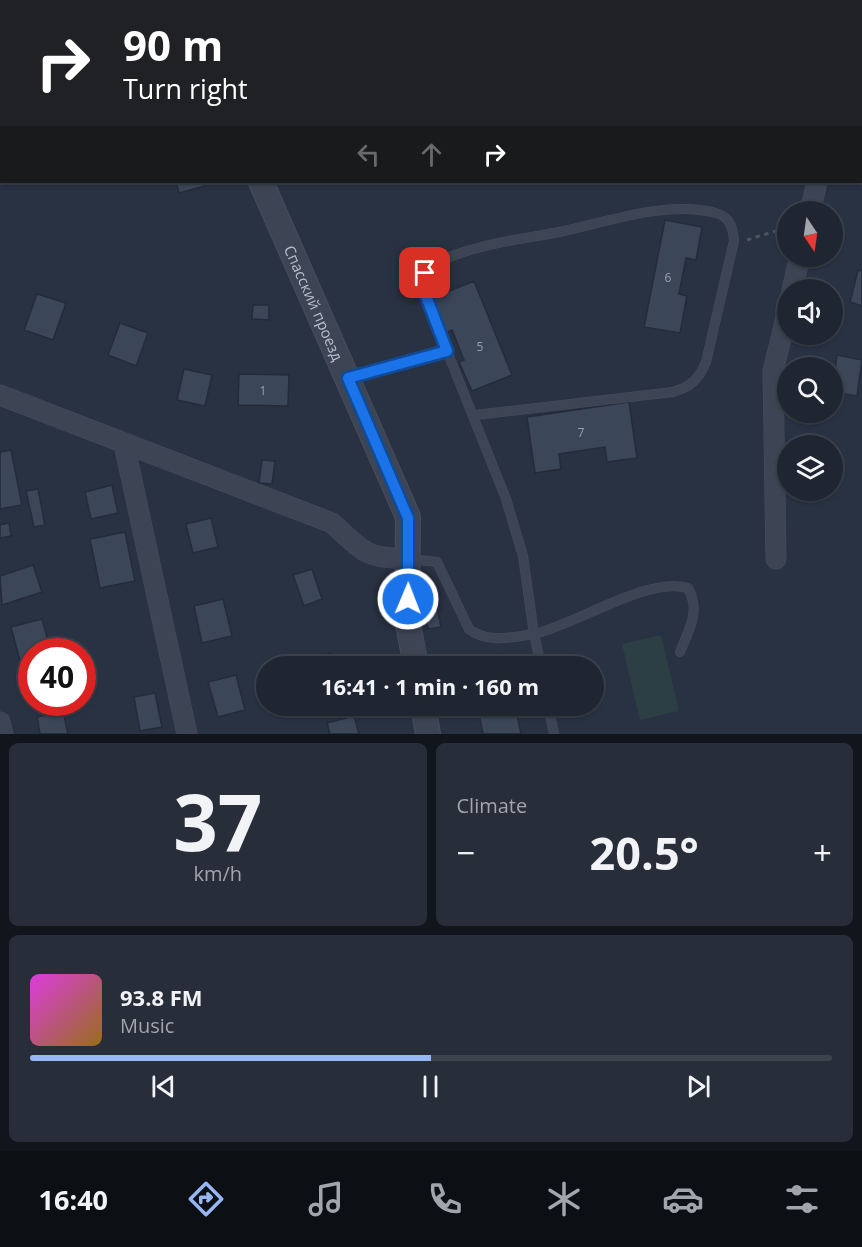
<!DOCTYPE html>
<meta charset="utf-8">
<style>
body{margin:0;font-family:"Open Sans",sans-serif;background:#272e3a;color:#f1f3f6;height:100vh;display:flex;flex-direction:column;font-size:22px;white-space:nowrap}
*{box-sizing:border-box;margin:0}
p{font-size:20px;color:#a1a5ac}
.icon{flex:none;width:33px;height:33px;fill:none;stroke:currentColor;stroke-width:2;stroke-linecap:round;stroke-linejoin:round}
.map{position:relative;height:734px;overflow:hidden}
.sheet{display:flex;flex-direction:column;gap:9px;padding:9px;background:#11151c;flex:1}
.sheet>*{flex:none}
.banner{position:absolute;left:0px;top:0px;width:862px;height:183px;box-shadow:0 2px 4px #0004,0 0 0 2px #3c434d;background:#202124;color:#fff;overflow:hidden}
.needle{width:39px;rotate:167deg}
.fabs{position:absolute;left:777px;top:201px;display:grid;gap:12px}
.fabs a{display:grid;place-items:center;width:66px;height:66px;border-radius:50%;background:#1f2632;box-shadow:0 2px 4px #0004,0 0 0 2px #3c434d;font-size:30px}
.speed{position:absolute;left:18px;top:638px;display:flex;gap:12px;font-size:30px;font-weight:700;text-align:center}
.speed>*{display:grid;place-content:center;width:78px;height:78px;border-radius:50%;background:#1f2632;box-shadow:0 2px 4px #0004,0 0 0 2px #3c434d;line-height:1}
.speed .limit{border:9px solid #d22;background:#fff;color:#111}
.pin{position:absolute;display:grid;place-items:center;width:51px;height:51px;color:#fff;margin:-26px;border-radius:12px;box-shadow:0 3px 9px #0006}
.me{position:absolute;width:66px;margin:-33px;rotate:1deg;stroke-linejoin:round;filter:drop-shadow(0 0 4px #0008)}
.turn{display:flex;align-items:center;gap:21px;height:126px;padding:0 24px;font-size:27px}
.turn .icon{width:78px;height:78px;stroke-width:2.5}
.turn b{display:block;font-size:42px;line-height:51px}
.lanes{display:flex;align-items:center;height:57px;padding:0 24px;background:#0003;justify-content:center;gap:30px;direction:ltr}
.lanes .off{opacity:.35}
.big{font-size:45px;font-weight:700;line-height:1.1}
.sheet .tile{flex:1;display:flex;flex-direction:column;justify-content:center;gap:9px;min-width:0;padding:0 21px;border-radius:9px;background:#272e3a}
.sheet .dial{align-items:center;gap:0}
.dial b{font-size:78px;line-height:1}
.song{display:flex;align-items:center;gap:18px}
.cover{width:72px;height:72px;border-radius:9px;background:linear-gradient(135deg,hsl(300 70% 55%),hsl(40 70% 35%))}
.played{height:6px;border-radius:3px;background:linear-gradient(90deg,#98b5f4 50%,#3c434d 50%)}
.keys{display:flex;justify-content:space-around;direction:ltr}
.heat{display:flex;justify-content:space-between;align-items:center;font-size:33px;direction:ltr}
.sheet .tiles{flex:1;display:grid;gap:9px;grid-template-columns:1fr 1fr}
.tile:last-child{grid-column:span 2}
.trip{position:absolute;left:256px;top:656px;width:348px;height:60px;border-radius:30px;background:#1f2632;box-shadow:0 2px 4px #0004,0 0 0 2px #3c434d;font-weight:700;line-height:60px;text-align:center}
.menu{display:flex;height:96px;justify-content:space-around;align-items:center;background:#0c0f14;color:#a1a5ac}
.menu .icon{width:42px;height:42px}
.menu .active{color:#98b5f4}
.menu b{font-size:27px;color:#f1f3f6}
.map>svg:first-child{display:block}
</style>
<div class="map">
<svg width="862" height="734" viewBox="0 0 862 734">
<rect width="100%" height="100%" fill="#293243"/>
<path fill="#2b3f44" d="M661,635l18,76 -39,9 -18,-76z"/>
<path fill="#3b4659" stroke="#242b3a" stroke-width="1.5" d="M431,0h57v2h-57z
M176,182h28l1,4 -26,7z
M665,220l37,7 -6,33 -10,-2 -7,36 8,2 -7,37 -36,-6z
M858,270l4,1v35l-12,-4z
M474,281l38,94 -40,16 -13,-29 5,-2 -12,-30 -6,3 -14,-35z
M37,294l29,9 -13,37 -29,-10z
M253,305h16v15l-17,-1z
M120,323l28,10 -12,33 -28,-11z
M837,355l25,5 -5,36 -25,-4z
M184,369l28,6 -7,31 -28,-6z
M239,374l50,1 -1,31 -50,-1z
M629,402l8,56 -30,4 -2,-15 -46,7 2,15 -26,4 -8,-56z
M11,450l11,55 -22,4v-57z
M262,460l13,1 -3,23 -13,-1z
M112,485l6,28 -27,6 -6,-27z
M38,489l7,36 -11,2 -8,-36z
M211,518l7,29 -25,6 -7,-29z
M9,523l2,13 -11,2v-13z
M125,532l10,49 -35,7 -10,-49z
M33,565l9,27 -40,13 -2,-29z
M312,569l10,30 -18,7 -11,-31z
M223,599l9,37 -30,7 -8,-37z
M437,607l4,20 -13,2 -4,-19z
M42,619l9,32h-19v19l-9,2 -12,-45z
M331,653l4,13h-34l-1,-4z
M503,654l3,12h-38l-1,-4z
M236,675l9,35 -27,7 -10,-35z
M155,693l7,34 -22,4 -6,-34z
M477,705h38l6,29h-38z
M63,711l5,23h-28l-3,-17z
M354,716l5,18h-29l-3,-11z"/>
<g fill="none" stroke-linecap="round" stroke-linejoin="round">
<defs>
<path id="service" d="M861,45l1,1
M447,351l-21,-55 -1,-23c8,-7 17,-13 27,-17 34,-13 71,-17 107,-24 49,-10 107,-32 157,-19 15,4 17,16 18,28l-28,121c-8,18 -14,24 -33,30l-198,23
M348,378l99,-27 59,148 17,57 11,78c42,-9 113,-58 154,-46 13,24 1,41 -8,64
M410,559l27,3 32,67c19,15 44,8 65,5l7,32
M548,705l6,29"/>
<path id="minor" d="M861,2l1,-2
M810,212l7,-30
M792,290l8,-34
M0,395l332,128c30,27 34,37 77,35
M124,444l63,290
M776,559l-3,-188 15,-61
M0,722l3,12"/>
<g id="tertiary">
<path d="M177,0l1,2"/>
<path id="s1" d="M261,182l147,335 -1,102 9,47"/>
<path d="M423,705l5,29"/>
</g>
</defs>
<use href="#service" stroke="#474d5c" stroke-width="10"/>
<use href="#minor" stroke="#474d5c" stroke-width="21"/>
<use href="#tertiary" stroke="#474d5c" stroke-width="26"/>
<path stroke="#44585c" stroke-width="3" stroke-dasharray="4.5 4.5" stroke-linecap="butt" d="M747,240l41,-13"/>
<use href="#service" stroke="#3d4453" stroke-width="9"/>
<use href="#minor" stroke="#3d4453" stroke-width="20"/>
<use href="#tertiary" stroke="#3d4453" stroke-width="24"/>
</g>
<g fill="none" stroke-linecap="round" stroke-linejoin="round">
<defs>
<path id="route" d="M408,599v-81l-60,-140 99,-27 -21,-55 -1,-23"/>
</defs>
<use href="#route" stroke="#114b97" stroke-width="15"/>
<use href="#route" stroke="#1a73e8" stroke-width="10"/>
</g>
<g text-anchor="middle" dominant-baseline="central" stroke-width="6" stroke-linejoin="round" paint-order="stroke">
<g font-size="12" fill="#99a0ae">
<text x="668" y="277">6</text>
<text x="480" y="346">5</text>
<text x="263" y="390">1</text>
<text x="581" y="432">7</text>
</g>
<g font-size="15" fill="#bbc0cc" stroke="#222938">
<text stroke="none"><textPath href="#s1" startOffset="132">Спасский проезд</textPath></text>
</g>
</g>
</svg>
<div class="fabs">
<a><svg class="needle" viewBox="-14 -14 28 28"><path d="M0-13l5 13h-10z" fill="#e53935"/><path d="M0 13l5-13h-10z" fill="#a1a5ac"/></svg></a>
<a><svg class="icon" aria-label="sound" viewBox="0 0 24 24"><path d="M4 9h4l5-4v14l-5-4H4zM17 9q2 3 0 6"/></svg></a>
<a><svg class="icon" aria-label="search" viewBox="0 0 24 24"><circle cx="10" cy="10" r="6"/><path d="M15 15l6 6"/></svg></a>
<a><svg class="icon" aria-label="layers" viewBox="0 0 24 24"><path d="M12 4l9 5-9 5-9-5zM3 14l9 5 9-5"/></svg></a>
</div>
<div class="speed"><div class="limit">40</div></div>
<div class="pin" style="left:425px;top:273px;background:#d93025"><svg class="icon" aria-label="arrive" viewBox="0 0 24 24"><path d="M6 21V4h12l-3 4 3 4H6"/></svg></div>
<svg class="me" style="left:408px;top:599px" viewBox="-20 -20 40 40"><circle r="17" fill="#1a73e8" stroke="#fff" stroke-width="3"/><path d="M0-11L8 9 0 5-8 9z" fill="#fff"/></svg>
<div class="trip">16:41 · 1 min · 160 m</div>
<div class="banner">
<div class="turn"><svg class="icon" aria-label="right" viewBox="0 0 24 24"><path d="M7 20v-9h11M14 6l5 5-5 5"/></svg><div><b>90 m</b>Turn right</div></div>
<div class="lanes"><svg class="icon off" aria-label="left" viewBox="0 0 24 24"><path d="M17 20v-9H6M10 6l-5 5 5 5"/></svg><svg class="icon off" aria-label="ahead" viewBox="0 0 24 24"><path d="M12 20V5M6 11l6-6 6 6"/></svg><svg class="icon" aria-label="right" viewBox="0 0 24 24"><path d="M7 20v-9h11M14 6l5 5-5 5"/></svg></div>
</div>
</div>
<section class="sheet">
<div class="tiles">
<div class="tile dial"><b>37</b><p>km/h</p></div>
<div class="tile"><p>Climate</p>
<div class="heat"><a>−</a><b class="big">20.5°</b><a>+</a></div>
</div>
<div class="tile">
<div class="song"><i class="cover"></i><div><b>93.8 FM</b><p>Music</p></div></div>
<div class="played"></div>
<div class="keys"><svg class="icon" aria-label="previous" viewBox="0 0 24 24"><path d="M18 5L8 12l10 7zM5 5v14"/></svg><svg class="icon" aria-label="pause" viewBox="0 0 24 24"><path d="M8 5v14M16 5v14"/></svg><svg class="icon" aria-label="next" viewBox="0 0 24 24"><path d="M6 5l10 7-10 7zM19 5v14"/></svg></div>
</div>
</div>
</section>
<nav class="menu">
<b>16:40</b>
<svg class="icon active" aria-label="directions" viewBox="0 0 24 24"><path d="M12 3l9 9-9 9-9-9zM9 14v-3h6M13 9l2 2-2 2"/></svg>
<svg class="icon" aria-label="music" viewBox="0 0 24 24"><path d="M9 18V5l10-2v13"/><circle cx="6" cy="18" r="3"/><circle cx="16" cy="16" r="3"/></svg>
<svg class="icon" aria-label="phone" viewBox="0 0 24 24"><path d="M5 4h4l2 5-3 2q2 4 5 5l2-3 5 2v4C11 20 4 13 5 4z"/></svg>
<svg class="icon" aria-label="climate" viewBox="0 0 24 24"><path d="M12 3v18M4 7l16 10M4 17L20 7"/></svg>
<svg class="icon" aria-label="car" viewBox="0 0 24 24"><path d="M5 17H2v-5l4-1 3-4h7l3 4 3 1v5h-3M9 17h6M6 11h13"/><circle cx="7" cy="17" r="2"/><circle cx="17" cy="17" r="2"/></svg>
<svg class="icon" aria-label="filters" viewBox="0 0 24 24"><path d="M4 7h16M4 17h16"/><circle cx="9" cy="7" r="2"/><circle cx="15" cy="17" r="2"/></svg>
</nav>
